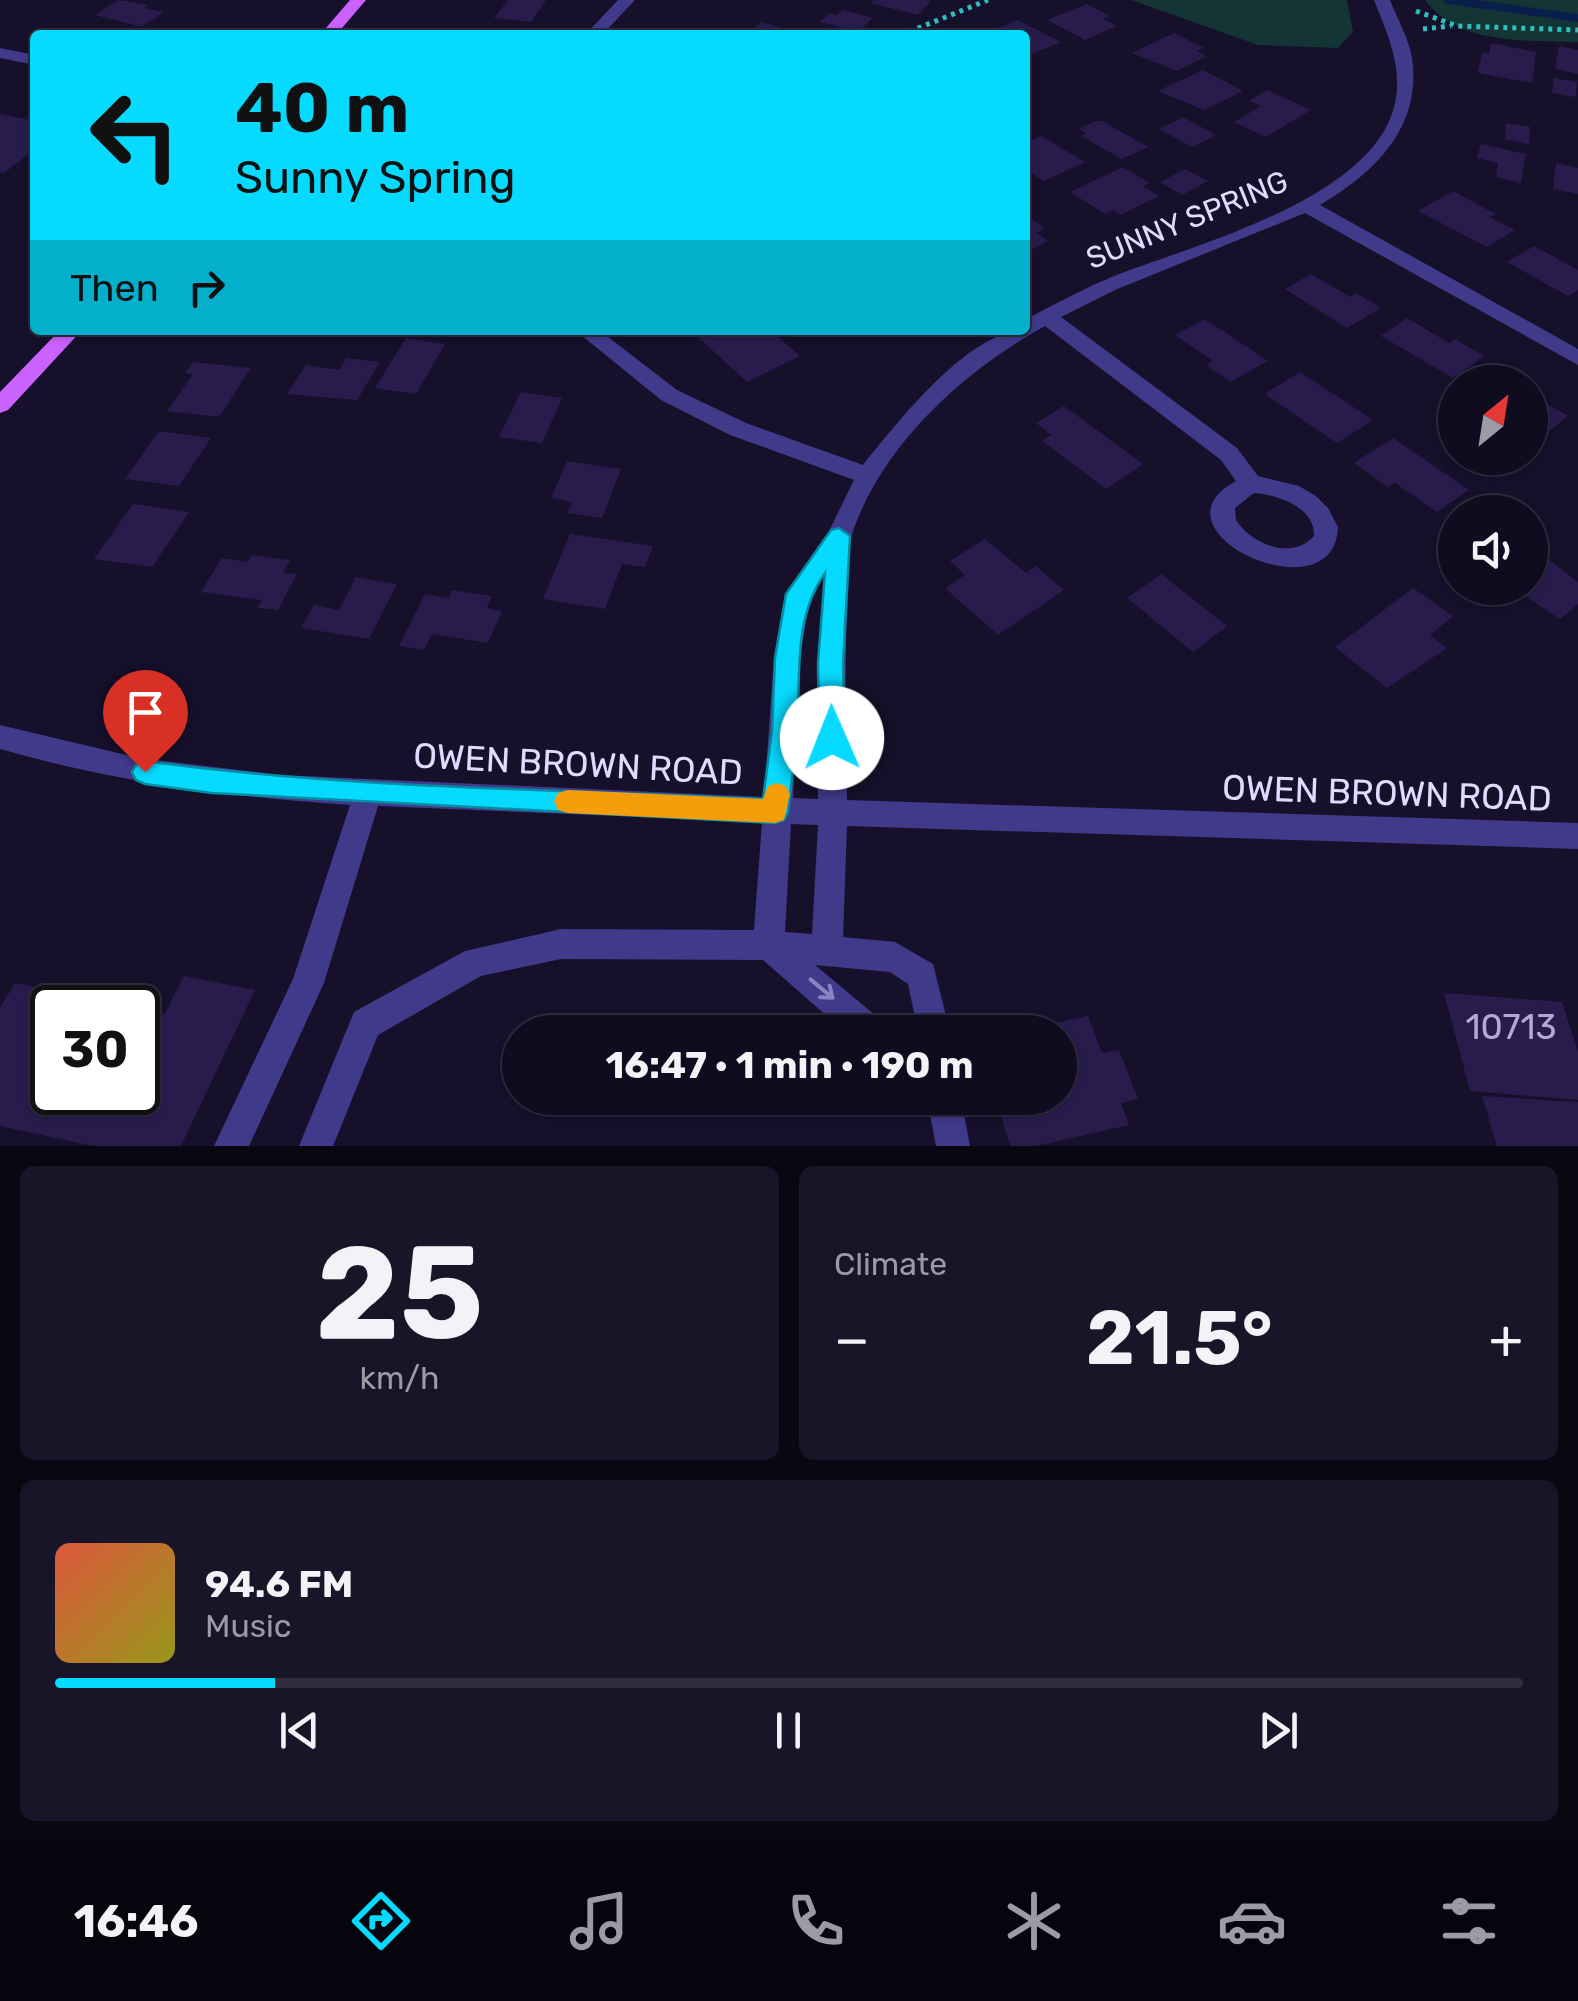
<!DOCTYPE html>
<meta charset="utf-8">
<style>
body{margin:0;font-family:Rubik,sans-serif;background:#191529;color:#f1f3f6;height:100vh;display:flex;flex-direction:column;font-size:38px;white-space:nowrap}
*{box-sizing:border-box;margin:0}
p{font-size:32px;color:#9c9ba5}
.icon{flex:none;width:55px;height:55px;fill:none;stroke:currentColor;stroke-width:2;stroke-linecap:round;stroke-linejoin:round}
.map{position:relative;height:1146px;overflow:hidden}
.sheet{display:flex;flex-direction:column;gap:20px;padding:20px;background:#090712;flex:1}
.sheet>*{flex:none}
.banner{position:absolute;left:30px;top:30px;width:1000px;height:305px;border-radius:10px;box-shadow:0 2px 8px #0004,0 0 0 2px #302c3e;background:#06dbff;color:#111;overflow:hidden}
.needle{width:65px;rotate:30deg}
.buttons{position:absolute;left:1438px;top:365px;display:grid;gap:20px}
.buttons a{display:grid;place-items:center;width:110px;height:110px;border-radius:50%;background:#100c20;box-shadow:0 2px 8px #0004,0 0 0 2px #302c3e;font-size:50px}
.speed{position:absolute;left:30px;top:985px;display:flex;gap:20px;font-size:50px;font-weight:700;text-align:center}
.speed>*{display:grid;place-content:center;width:130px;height:130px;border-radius:50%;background:#100c20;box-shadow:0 2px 8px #0004,0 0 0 2px #302c3e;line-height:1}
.speed .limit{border:5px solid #111;border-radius:15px;background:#fff;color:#111}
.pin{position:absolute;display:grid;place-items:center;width:85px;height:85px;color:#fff;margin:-102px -42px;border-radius:50% 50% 50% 0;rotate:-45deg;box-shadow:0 0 10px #0007}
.pin .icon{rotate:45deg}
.me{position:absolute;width:110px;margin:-55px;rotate:359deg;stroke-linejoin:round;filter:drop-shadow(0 0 8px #0008)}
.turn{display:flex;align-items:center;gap:35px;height:210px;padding:0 40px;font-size:45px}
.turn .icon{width:130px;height:130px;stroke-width:2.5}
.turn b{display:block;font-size:70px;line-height:85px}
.then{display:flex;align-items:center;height:95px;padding:0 40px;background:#0003;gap:20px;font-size:38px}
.big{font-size:75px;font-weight:700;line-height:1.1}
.sheet .widget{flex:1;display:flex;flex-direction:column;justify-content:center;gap:15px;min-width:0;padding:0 35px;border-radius:15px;background:#191529}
.sheet .dial{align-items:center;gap:0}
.dial b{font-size:130px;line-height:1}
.song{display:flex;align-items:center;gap:30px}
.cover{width:120px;height:120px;border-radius:15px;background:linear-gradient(135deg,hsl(10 70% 55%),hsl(60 70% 35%))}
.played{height:10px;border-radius:5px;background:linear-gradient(90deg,#06dbff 15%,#302c3e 15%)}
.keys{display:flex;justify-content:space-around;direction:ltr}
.heat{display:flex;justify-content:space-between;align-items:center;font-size:55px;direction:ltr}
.sheet .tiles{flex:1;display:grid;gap:20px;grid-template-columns:1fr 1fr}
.widget:last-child{grid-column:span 2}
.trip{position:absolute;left:502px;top:1015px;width:575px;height:100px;border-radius:50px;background:#100c20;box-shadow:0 2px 8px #0004,0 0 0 2px #302c3e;font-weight:700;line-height:100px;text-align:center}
.dock{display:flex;height:160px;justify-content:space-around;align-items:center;background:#06050d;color:#9c9ba5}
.dock .icon{width:70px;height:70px}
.dock .on{color:#06dbff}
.dock b{font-size:45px;color:#f1f3f6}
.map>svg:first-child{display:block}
</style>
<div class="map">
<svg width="1578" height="1146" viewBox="0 0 1578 1146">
<rect width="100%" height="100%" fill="#16102b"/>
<path fill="#133535" d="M1131,0h216l6,32 -15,16 -80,-3z
M1425,0h153v42c-51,-2 -119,4 -153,-42z"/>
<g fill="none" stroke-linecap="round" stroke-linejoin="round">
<path stroke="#0a1e4b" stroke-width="8" d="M1448,0l130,18"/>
</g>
<path fill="#281c4d" d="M118,0l31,5 -5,3 20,4 -22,15 -47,-12z
M508,0h38l-15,22 -37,-4z
M874,0h52l5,1 -13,14 -47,-12z
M1087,4l23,12 -7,3 14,7 -32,14 -38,-20z
M843,10l30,8 -15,14 -38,-10 9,-9 7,2z
M1018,20l43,22 -36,15v-22h-44z
M761,22l38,10 -41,3 3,-3 -9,-2z
M1174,33l30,15 -7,3 10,5 -30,15 -45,-18z
M1491,43l45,9 -4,31 -54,-10 4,-21 7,2z
M1559,46l19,4v24l-23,-5z
M1203,70l40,21 -39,19 -46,-19z
M1554,78l23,4 -1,15 -24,-4z
M1267,90l44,20 -45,27 -32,-15 27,-16 -12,-5z
M0,114l35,7v28l-31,24h-4z
M1183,117l33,18 -24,12 -33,-18z
M1095,121h7l46,26 -26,12 -41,-23 5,-3 -7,-4z
M1506,123l24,4 -1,17 -24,-5z
M1041,136l44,26 -41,19 -19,-12v-26z
M1481,144l45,10 -5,29 -25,-6 2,-14 -21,-5z
M1556,163l22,5v26l-25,-5z
M1123,167l27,16 -7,3 16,10 -39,19 -7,-5 -8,4 -35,-22z
M1185,169l23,12 -26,14 -22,-13z
M1453,191l43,23 -7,3 26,13 -28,17 -69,-36z
M1025,215l20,13 -9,5 12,8 -23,12z
M1534,246l44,24v20l-10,6 -61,-34z
M1311,274l39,23 6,-4 25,15 -34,20 -62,-39z
M1407,318l42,25 6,-4 29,17 -31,22 -72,-42z
M1205,319l63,42 -38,21 -24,-17 7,-4 -38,-26z
M709,330h61l30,26 -53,26 -50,-46z
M406,338l39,6 -29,50 -41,-6z
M346,358l34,4 -23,38 -70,-6 19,-29 34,5z
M193,362l58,6 -32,49 -52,-6 26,-37 -8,-1z
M1300,372l73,48 -36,23 -72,-49z
M521,392l41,6 -20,45 -43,-6z
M1530,394l38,22 -25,20 -13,-8z
M1064,406l79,58 -37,25 -64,-48 9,-6 -15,-12z
M159,431l52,7 -32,48 -54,-7z
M1393,438l76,52 -32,22 -42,-29 -7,4 -34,-24z
M567,461l54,8 -19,49 -35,-5 5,-11 -21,-4z
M133,504l56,8 -37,55 -58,-8z
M570,534l83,12 -8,21 -23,-3 -17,45 -62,-10z
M985,539l41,34 10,-7 28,24 -66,45 -53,-47 20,-13 -15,-14z
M1530,545l48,37v22l-18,15 -47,-31h17z
M251,555l39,5 -7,13 14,1 -19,36 -21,-2 5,-8 -61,-8 21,-34 26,4z
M1161,574l66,52 -34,26 -66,-54z
M356,577l41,7 -28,55 -68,-11 13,-23 25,5z
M1413,588l40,28 -23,19 17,13 -60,40 -52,-41z
M452,590l40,6 -5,12 15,3 -14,32 -56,-9 -8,16 -25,-4 26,-52 24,4z
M184,976l71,14 -74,156h-88l-93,-20v-118l15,-25 114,23 -77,2v84h86v-84l27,5z
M1444,993l118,9 16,49v49l-108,-9z
M1088,1016l14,37 17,-3 19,49 -17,4 8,22 -93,21h-26l-14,-48h64v-66l-42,-1z
M1482,1096l96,6v44h-81z"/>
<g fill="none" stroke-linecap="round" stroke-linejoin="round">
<path stroke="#2dc0be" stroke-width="5" stroke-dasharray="4 5" stroke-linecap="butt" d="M1416,11l41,15 121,4
M1423,29l28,-3
M901,35l87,-35"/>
<path fill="#413a8b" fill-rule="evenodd" d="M618,0h17l-33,35h-17z
M1374,0h16c7,18 19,39 22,58 10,69 -37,115 -92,147l258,144v16l-273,-152 -190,77 -54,27 176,131 21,28 41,10 17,10 12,12 10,19c-3,92 -196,4 -102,-46l-15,-21 -176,-134c-80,44 -163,118 -193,208 -5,17 -3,41 -4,60 -4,69 -2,137 -1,206l731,23v26l-731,-23 -4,111 52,5 38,22 17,68h-32l-10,-48 -18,-12 -75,-7 66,55 4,12h-40l-82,-72 -202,-1 -80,17 -103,59 -45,111h-34l55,-134 111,-61 96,-22 193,1 8,-108 -384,-16 -54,177 -75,163h-35l79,-167 57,-174c-120,-8 -235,-23 -350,-56v-24l139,33 142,17 483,22 10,-139 11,-64 44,-63 25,-51 -124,-45 -69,-35 -86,-70h24l78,60 69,33 117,42c33,-41 106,-135 162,-135v-10c29,-16 58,-31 89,-44 79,-31 261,-77 281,-173 8,-36 -8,-70 -21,-103zM1254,493c24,2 61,14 60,43 -22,25 -63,8 -78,-16l-1,-12zM824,577l-6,86v136l-25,-1 7,-140 10,-62zM791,824l27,1 -6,109 -27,-2z
M0,48l35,7v10l-35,-7z
M927,1098h34l9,48h-34z"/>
<path fill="#cb61ff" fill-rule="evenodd" d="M350,0h16l-30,35h-16z
M60,330h22l-74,80 -8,3v-21z"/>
</g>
<defs><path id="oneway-shaft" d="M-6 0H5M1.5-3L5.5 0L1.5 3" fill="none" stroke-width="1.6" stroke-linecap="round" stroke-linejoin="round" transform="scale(2.5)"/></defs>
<use stroke="#8982bf" href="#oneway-shaft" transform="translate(822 989) rotate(40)"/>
<path fill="#06dbff" stroke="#048ea6" stroke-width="2.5" d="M839,528l11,8 -7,127 2,75 -4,8 -9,3 -9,-3 -4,-8 -1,-75 7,-90c-33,47 -24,105 -28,160 -2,26 -6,52 -9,79l-4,8 -9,3 -563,-30 -67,-9 -9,-4 -4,-8 4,-7 9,-4c204,28 413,28 618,38l9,-67 3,-74 11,-64 45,-64z"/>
<path fill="#f59e0b" d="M777,783l9,3 4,8 -6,26 -9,3 -207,-10 -10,-3 -4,-9 4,-8 10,-3 195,9 5,-13z"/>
<g text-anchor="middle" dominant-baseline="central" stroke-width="10" stroke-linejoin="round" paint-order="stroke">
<g font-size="30" fill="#e0daff" stroke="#16102b">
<text transform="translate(1187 220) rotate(-22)">SUNNY SPRING</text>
</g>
<g font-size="35" fill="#e0daff" stroke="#16102b">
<text transform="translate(578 764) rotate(3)">OWEN BROWN ROAD</text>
<text transform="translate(1387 793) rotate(2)">OWEN BROWN ROAD</text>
</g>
<g font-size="35" fill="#b2aad2">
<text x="1511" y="1027">10713</text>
</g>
</g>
</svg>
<div class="buttons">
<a><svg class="needle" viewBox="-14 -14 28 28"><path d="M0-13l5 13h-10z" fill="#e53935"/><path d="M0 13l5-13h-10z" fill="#9c9ba5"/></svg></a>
<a><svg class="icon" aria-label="sound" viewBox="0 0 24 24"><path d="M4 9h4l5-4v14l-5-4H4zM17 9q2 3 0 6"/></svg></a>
</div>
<div class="speed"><div class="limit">30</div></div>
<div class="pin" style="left:145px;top:772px;background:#d93025"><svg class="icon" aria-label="arrive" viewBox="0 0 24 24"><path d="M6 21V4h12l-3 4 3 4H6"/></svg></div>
<svg class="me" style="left:832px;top:738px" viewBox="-20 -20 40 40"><circle r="19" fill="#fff"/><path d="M0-13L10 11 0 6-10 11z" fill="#06dbff"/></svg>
<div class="trip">16:47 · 1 min · 190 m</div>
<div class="banner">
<div class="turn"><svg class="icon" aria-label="left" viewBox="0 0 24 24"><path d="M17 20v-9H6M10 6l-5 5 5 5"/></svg><div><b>40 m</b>Sunny Spring</div></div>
<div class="then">Then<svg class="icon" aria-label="right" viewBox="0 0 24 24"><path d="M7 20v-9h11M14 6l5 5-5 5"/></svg></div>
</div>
</div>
<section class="sheet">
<div class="tiles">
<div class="widget dial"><b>25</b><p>km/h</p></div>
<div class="widget"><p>Climate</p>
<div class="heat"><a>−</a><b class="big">21.5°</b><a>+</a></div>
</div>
<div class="widget">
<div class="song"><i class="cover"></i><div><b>94.6 FM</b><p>Music</p></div></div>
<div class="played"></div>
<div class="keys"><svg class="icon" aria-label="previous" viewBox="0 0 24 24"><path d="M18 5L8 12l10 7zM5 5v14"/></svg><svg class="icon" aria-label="pause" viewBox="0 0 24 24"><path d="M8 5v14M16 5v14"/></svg><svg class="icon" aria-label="next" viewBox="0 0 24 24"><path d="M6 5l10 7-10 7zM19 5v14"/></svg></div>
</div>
</div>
</section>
<nav class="dock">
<b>16:46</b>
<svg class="icon on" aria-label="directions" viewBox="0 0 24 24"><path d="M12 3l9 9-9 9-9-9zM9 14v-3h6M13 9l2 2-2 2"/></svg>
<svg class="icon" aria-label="music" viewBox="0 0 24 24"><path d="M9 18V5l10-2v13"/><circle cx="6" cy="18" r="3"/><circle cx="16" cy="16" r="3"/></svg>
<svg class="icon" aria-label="phone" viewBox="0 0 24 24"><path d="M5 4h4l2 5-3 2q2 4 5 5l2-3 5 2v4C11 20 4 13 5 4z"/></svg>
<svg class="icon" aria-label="climate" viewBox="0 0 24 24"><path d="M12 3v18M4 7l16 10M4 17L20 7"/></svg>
<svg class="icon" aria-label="car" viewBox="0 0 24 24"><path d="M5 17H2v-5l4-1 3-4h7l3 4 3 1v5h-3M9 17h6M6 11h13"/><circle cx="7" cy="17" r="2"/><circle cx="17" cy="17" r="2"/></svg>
<svg class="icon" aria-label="filters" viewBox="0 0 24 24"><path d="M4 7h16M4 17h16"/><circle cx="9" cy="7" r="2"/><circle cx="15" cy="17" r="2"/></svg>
</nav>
